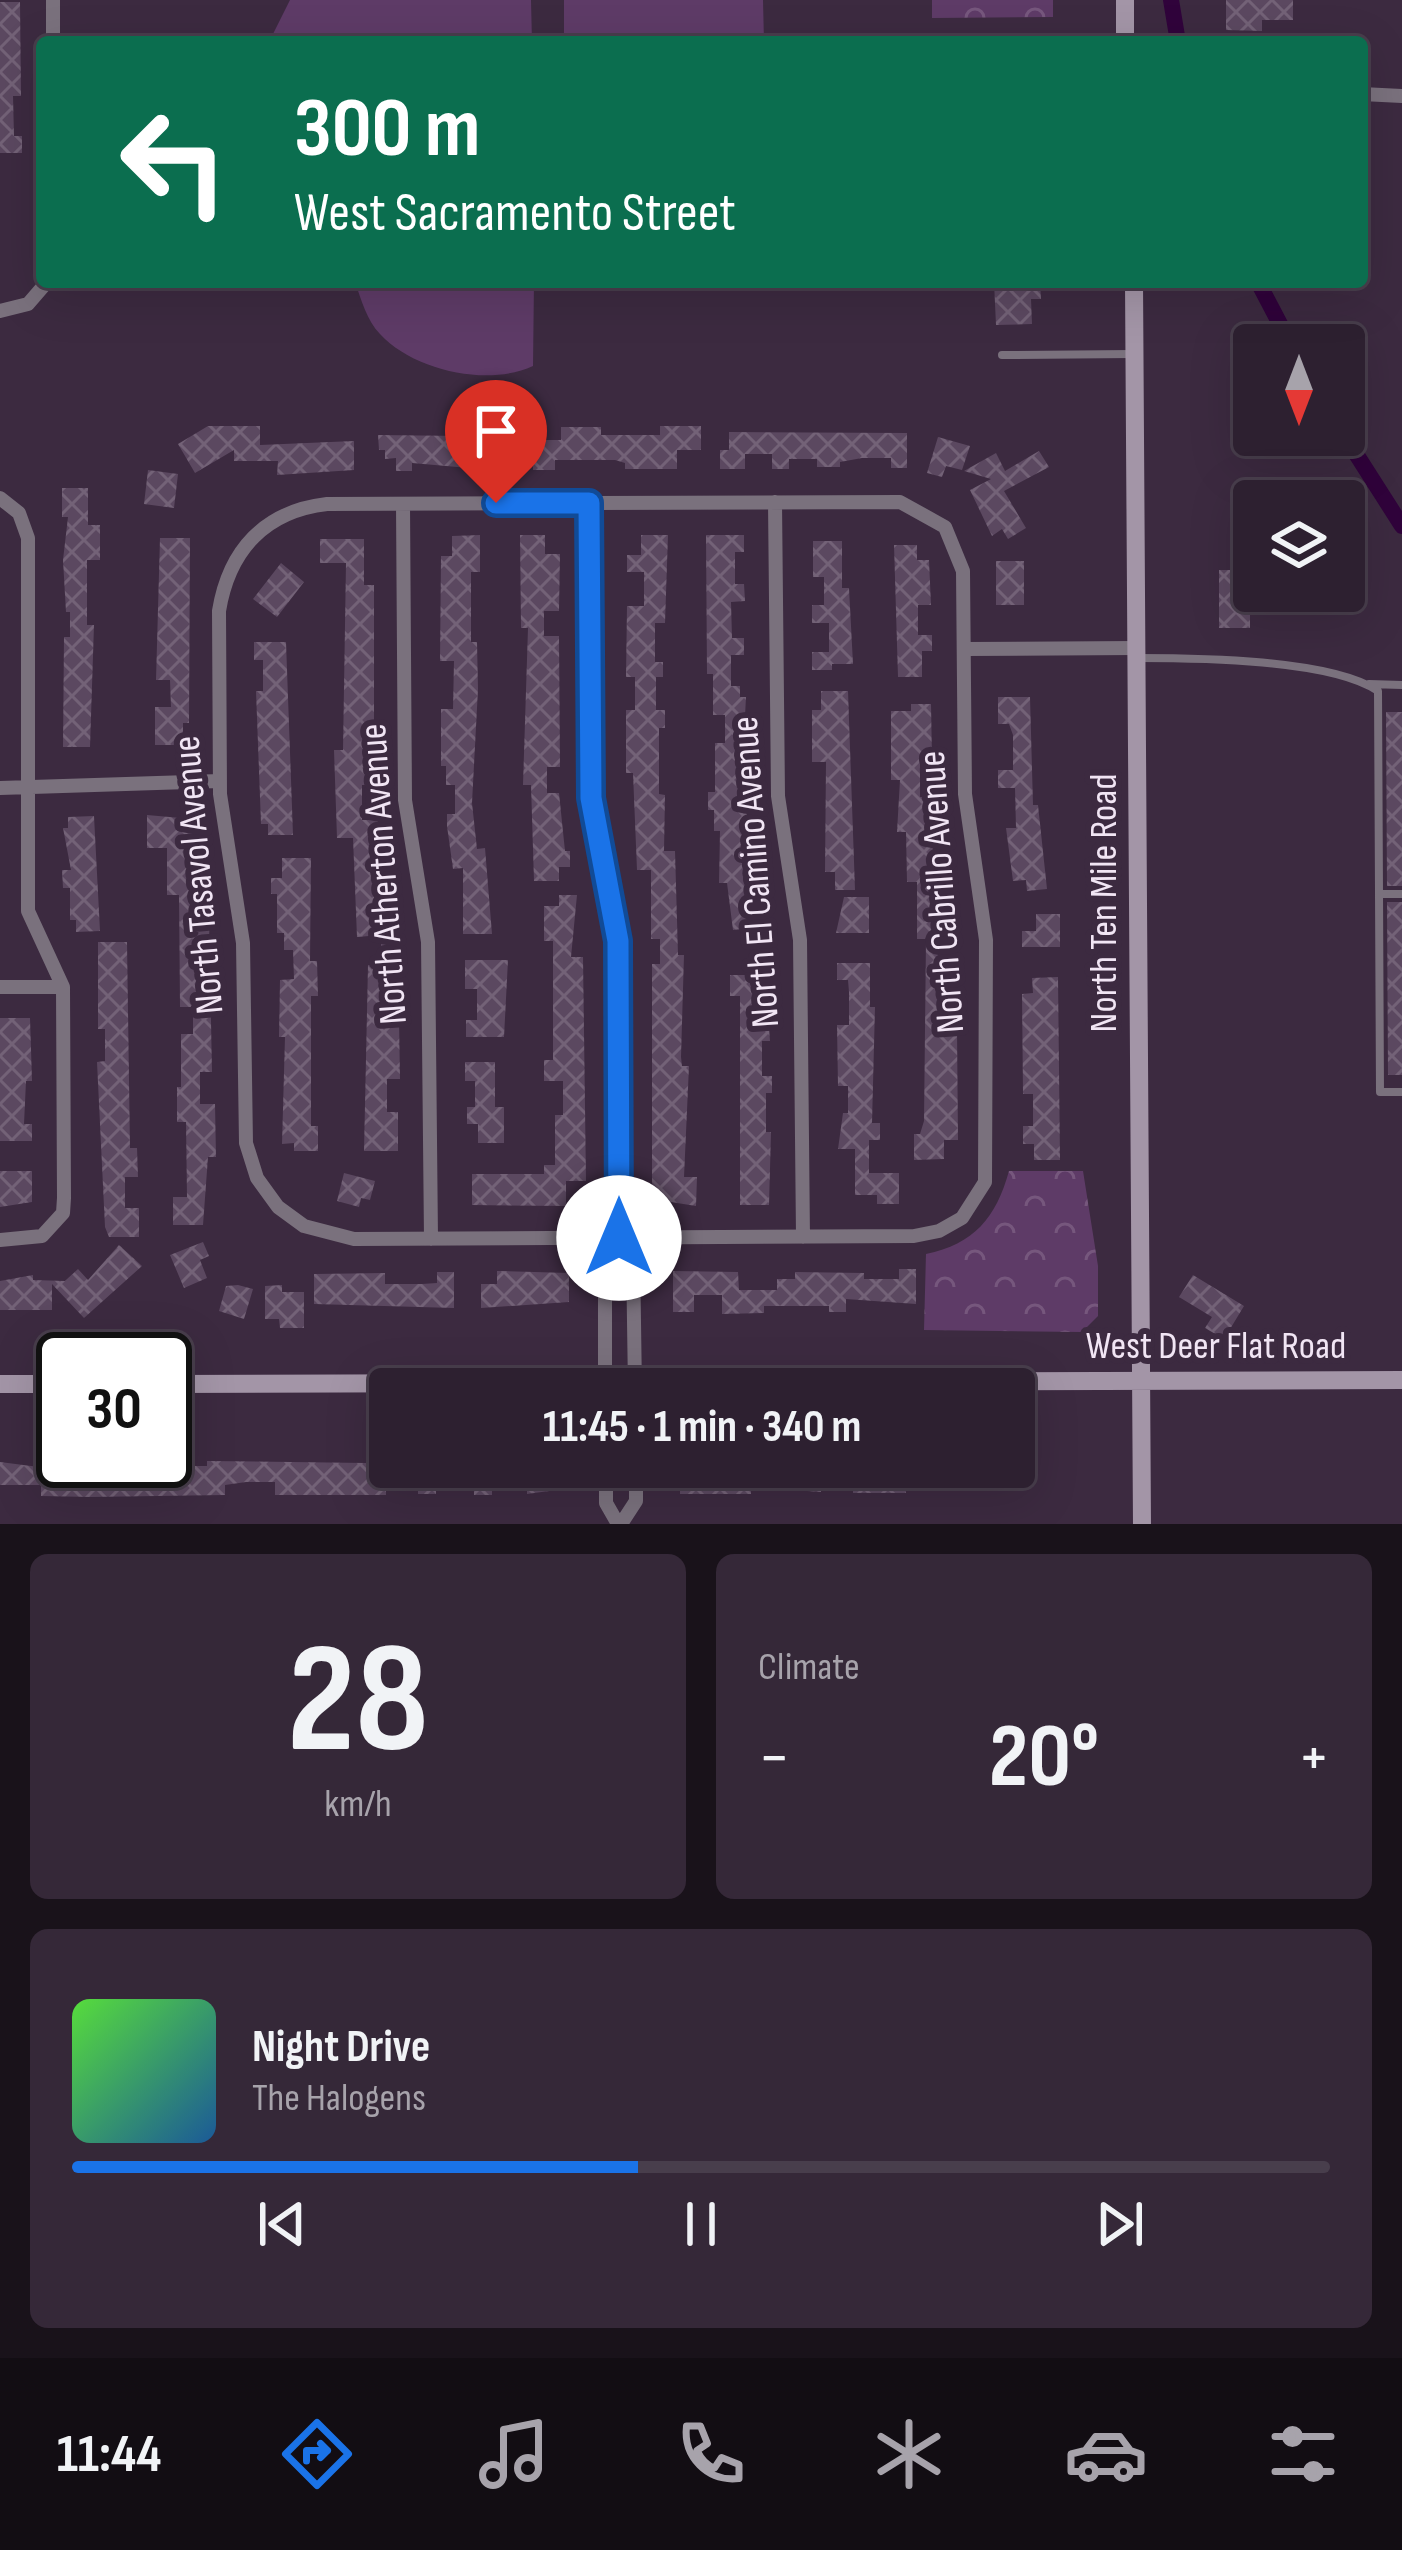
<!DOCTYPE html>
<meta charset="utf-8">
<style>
body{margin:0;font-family:"Sofia Sans Condensed",sans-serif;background:#352838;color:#f1f3f6;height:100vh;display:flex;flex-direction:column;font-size:45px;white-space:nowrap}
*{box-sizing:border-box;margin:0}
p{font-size:39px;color:#a7a3ab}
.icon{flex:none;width:66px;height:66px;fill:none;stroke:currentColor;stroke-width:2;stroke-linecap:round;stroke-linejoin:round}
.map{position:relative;height:1524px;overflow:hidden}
.details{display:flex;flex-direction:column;gap:30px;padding:30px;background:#19121a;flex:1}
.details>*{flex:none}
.guide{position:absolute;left:36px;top:36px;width:1332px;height:252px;border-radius:12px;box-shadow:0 12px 48px #0002,0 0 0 3px #483e4c;background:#0b6e4f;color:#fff;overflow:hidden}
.needle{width:78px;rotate:180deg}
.controls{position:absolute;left:1233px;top:324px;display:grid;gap:24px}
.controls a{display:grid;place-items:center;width:132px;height:132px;border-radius:12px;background:#2d2030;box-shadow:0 12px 48px #0002,0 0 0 3px #483e4c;font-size:60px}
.speed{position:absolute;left:36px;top:1332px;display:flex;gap:24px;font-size:60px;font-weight:700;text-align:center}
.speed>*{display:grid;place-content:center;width:156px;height:156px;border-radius:50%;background:#2d2030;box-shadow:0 12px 48px #0002,0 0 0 3px #483e4c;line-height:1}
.speed .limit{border:6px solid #111;border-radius:18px;background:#fff;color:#111}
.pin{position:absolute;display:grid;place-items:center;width:102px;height:102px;color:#fff;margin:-123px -51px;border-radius:50% 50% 50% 0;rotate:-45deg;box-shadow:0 0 12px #0007}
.pin .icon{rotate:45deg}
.me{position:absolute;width:132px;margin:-66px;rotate:0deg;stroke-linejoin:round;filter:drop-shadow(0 0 9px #0008)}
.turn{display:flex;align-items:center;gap:42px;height:252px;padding:0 60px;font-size:54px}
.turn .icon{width:156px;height:156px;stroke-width:2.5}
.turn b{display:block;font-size:84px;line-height:102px}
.big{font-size:90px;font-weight:700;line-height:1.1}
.details .card{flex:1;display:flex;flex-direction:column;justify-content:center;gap:18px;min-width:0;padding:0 42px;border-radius:18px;background:#352838}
.details .dial{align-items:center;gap:0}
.dial b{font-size:156px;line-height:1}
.song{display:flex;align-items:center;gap:36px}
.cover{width:144px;height:144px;border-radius:18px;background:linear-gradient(135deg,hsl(110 70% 55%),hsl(210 70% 35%))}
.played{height:12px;border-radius:6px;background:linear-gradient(90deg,#1a73e8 45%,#483e4c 45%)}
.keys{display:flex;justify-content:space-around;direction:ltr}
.heat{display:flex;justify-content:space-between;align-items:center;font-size:66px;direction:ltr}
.details .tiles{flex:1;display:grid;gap:30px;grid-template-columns:1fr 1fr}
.card:last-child{grid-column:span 2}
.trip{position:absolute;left:369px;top:1368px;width:666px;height:120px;border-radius:12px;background:#2d2030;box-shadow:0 12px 48px #0002,0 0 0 3px #483e4c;font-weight:700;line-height:120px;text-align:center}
.menu{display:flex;height:192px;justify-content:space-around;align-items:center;background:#120d13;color:#a7a3ab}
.menu .icon{width:84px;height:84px}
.menu .current{color:#1a73e8}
.menu b{font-size:54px;color:#f1f3f6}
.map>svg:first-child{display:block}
</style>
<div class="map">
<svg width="1402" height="1524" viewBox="0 0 1402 1524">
<defs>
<pattern id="forest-crowns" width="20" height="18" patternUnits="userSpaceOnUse" patternTransform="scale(3)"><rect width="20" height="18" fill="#5e3b67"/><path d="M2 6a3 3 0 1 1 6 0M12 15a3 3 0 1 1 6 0" fill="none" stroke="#76577d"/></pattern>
<pattern id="building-cross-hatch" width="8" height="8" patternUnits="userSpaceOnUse" patternTransform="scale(3)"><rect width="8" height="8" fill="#5b4860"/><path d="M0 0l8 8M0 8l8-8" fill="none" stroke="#736277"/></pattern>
</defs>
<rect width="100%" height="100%" fill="#3c2a40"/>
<path fill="#5e3b67" d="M290,0h241l1,42h-263z
M564,0h199l1,42h-200z
M355,282h179l-1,84c-44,21 -119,5 -153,-32 -13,-13 -19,-35 -25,-52z"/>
<path fill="url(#forest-crowns)" d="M932,0h121v17l-121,1z
M1009,1171h74l15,95v50l-16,16 -158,-2 2,-76c48,-10 70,-36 83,-83z"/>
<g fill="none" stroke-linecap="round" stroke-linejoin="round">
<path stroke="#30033b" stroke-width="16" d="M1171,0l7,42
M1258,282l33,63
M1344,435l58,91"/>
</g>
<path fill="url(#building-cross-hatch)" d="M1226,0h67v20h-31v11l-36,-1z
M0,2h20l1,94h-8l1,40h8v17h-22z
M994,282h46l1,17h-10l1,25 -36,1z
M208,426h52v19l94,-4v29l-77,5 1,-14h-44v-11l-39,23 -17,-29z
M660,426h41v24h-24v19h-52v-6l-10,-3h-60v10h-22v-7h-14v-23h42v-13h40v8h59z
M464,432h30v24h-14v13l-68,-6v8h-16v-13l-11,1v-9h-6l-1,-15 86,1z
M729,432l178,1v35h-16v-10h-29l-22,4v5h-23v-8h-28v10h-17v-15h-27v15h-25v-19h9z
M938,437l32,9 -8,24 -16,-4 -4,11 -15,-4z
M1039,451l10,16 -45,24 22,37 -18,11 -6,-10 -10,7 -22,-46 21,-11 -27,-8 32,-18 9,18z
M148,470l30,4 -4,34 -30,-4z
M62,488h26v37h12v35h-13v65h7l-4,122h-27l1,-110h6v-25h-4l-3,-52 5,-43h-6z
M480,535v37h-9v70h6l1,47 -6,114 5,46 8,-1 7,86h-29v-66l-10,1 -6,-43v-12h8v-29h-9v-19h-5v-57h12l1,-48h-14l1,-105h11v-20z
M520,535h25v19h15l-1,57h-15v25h15l1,131h-13v26h12l6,58h5v16h-11v14h-25l-3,-96h-8l5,-157h-7z
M641,535h27l-3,88h-10v39h8v15h-7v33h9v18h-6v66l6,1 -1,56h11l3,104h6l-3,102 1,9h7l-5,111h13l-1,29 -44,-7v-235h8v-25h-9v-69h-14l-4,-97h-7v-63h9v-33h-9l1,-71h17v-34h-17v-17h14z
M706,535h38v17h-9v32h9l1,17 -14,1 1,36h12v17h-13v31h9v11h6l-5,95h6v54h8v37h-7l4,28 15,-3 2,18 -36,4 -6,-47h-8l1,-52h-6v-21h-6v-18h7v-49h10v-28h-12v-41h-6z
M160,538h30l-1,185h-6v22h-28v-38h16l-1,-27h-14z
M320,539h44v46h10v200h-12v35h16v35h5v30h-6l2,34 14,-1 5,39 2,122h-13v33h11v39h-34l4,-186h13v-30l-24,2 -4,-99h-16l-3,-88h9l3,-187h-26z
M813,541h29v47h7l4,76h-21v6h-20v-18h17v-29h-17v-18h12v-28h-11z
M894,545h23v15h12l2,45h-13v30h14v16h-10v26h-24z
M996,561h28v44h-28z
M281,563l23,19 -27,35 -24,-18z
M1219,570h31v58h-31z
M254,642h32l7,193h-25v-11h-7l-5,-133h7v-31h-9z
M821,691h27l7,199h-20v-18h-10l1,-110h-14v-52h9z
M998,697h32l3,108h5l9,84 -20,2 -1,-11 -13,1 -7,-53h10l-1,-40h-17v-18h15v-35l-4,-11h-11z
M911,704h20l1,55h-12v38h5l-1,19 12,1 -5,51h16v33h5l-5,78h9v17h-10v33h11l1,111h-14v19l-30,1v-26h6l4,-13 2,-182h-9v-57h-10l-1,-50h-9l3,-52h-9v-69h20z
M1386,712h16v174h-15z
M147,815l45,4 9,101h8l3,152h-12v32h15l1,53h-8l-5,68h-30v-28h14l-1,-75h-9v-35h4v-53h12v-27h-13l-1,-112h-12v-47h-20z
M94,816l6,115 -24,1v-12h-6v-32h-7l-1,-18h9l-8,-42h5v-11z
M282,858h29l-1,103h7l1,35h-7v130h7v25h-24v-8l-12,1 3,-107h-6l1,-57 14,-1 -1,-29h-9v-17h-7v-39h-6v-16h11z
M559,895h18l-6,62h12l3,224h-20v25l-94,-1v-31h72v-9h11v-50h8v-34h-19v-21h9v-119h-9v-35h15z
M844,897h25v36h-33z
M1387,902h15v173h-14z
M1036,914h24v33h-38v-16h14z
M98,942h29l3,206h7l1,29h-13v31h14v29h-30l-4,-10 -8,-165 8,-1v-32h-7z
M465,960h43l-4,77h-38v-17h11v-31h-12z
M749,960h21v17h-5l5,64h-8v35h10v17h-6v39h5l-2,73h-29v-209h-10v-21h19z
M837,963h33v44h5l-3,116h8v17h-11v33h30v31h-22v-9h-22v-46h-17l5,-36h5v-27h-10l-1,-61h12v-33l-1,-12h-11z
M1058,977l2,183h-26v-16h-11v-18h10v-32h-10l-1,-100 11,-1 -1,-15z
M0,1018h30l2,63h-6l-2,43h8v17h-32z
M465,1062h30v45h9v36h-26v-19h-11v-17h8v-26h-10z
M0,1171h32v31l-32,5z
M344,1173l31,8 -5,19 -9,-2 -2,9 -22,-6z
M203,1242l6,14 -9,4 7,18 -23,10 -14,-33z
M119,1245l23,21 -58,52 -32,-34v26h-52v-29l33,-6v5l32,1 13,-12 10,11z
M899,1269h17v35l-70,-5v13h-17v-6h-65v7l-42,1v-19h-28v17h-21v-41l65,1 1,18h38v-11h18v-7l69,1v6h35z
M497,1271l72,2v29l-88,6v-24h16z
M437,1272h17v36l-140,-4v-30l71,-1v11h37l15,-1z
M1193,1275l51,31 -20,33 -19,-11 7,-11 -33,-20z
M238,1285l15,4 -9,30 -25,-8 7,-25z
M282,1285v7h22v36h-24l-1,-9h-14v-33z
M366,1456h24v11h174v22l-37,5v-9h-35v10h-18v-14h-38v13h-18v-14h-32v15h-111v-13h-29l-21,3v10l-135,2 -49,-1v-11h-41v-23l78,10h71v-6h58v-5l159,2z
M680,1467h237v15h-11v11h-53v-13h-32v12l-70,-5v7h-71z"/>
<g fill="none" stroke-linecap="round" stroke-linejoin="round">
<path stroke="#7a717d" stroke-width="8" d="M1002,355l131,-1
M1137,658c60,0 194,1 241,33l2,401h22
M1369,684l33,1
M1380,894h22"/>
<path stroke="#7a717d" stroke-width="14" d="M53,42v-42
M1362,94l40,2
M0,311l28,-7 19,-22
M0,498l19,15 9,25v373l35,76 1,211 -1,15 -21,23 -42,4
M775,502l3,294 22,144 3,297
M900,502l45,25 18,44 2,223 21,146 -1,242 -23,36 -23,13 -25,5 -560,3 -50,-13 -26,-19 -21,-29 -11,-35 -3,-200 -23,-149 -1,-183c10,-61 46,-100 108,-107z
M589,503l2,295 27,143 1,297
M403,504l2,296 23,142 3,297
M965,649l171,-1
M0,788l220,-7
M0,987h63
M605,1389v-134l14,-17 14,16 2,135
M606,1467v36l12,21
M621,1524l15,-23v-34"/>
<path stroke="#a395a7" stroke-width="18" d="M1125,0v42
M1134,282l8,1242
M0,1384h63
M165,1384l1237,-4"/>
</g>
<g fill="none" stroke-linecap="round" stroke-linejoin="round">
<defs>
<path id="route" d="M496,503h93l2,295 27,143 1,297"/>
</defs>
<use href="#route" stroke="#114b97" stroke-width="30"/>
<use href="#route" stroke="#1a73e8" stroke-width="21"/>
</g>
<g text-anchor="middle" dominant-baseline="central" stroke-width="12" stroke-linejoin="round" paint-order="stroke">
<g font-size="39" fill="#f1e5f4" stroke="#3c2a40">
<text transform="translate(756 872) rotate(-94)">North El Camino Avenue</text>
<text transform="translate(384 874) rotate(-94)">North Atherton Avenue</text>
<text transform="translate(199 875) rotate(-95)">North Tasavol Avenue</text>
<text transform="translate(942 892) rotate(-94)">North Cabrillo Avenue</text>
<text transform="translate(1104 903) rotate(-90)">North Ten Mile Road</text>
<text x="1216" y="1346">West Deer Flat Road</text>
</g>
</g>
</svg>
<div class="controls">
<a><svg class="needle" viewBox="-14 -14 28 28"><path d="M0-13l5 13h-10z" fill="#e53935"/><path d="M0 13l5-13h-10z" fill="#a7a3ab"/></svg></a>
<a><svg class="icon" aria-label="layers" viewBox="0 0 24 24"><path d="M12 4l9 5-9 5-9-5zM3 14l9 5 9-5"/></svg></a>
</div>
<div class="speed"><div class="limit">30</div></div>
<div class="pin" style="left:496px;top:503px;background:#d93025"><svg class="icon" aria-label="arrive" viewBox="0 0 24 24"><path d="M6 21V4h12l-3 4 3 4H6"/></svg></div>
<svg class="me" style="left:619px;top:1238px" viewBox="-20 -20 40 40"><circle r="19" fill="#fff"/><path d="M0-13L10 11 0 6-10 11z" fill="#1a73e8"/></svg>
<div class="trip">11:45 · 1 min · 340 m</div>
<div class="guide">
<div class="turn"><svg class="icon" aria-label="left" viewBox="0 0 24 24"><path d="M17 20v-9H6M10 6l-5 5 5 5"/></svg><div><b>300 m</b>West Sacramento Street</div></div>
</div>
</div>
<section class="details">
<div class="tiles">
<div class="card dial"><b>28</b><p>km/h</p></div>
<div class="card"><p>Climate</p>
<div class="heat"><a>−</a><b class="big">20°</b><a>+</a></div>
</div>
<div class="card">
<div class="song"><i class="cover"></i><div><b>Night Drive</b><p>The Halogens</p></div></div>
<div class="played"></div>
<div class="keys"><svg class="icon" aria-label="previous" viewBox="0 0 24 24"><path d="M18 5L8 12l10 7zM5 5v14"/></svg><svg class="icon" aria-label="pause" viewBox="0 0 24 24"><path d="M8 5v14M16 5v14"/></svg><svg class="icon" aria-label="next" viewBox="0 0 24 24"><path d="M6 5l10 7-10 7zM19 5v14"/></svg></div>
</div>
</div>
</section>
<nav class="menu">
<b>11:44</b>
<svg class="icon current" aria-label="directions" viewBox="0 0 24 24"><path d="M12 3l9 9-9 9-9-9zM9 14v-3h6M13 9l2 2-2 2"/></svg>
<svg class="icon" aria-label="music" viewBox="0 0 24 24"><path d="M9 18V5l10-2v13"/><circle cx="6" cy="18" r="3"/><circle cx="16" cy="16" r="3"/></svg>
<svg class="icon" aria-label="phone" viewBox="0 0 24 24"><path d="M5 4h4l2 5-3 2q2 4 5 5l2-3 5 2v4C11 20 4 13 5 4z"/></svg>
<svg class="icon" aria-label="climate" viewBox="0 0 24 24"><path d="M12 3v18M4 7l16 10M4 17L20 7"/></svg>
<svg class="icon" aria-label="car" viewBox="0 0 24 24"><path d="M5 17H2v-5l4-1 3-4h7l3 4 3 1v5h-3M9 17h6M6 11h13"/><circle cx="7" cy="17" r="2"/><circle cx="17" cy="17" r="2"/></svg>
<svg class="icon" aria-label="filters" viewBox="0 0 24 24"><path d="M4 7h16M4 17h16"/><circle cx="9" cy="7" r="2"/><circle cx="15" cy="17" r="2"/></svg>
</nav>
